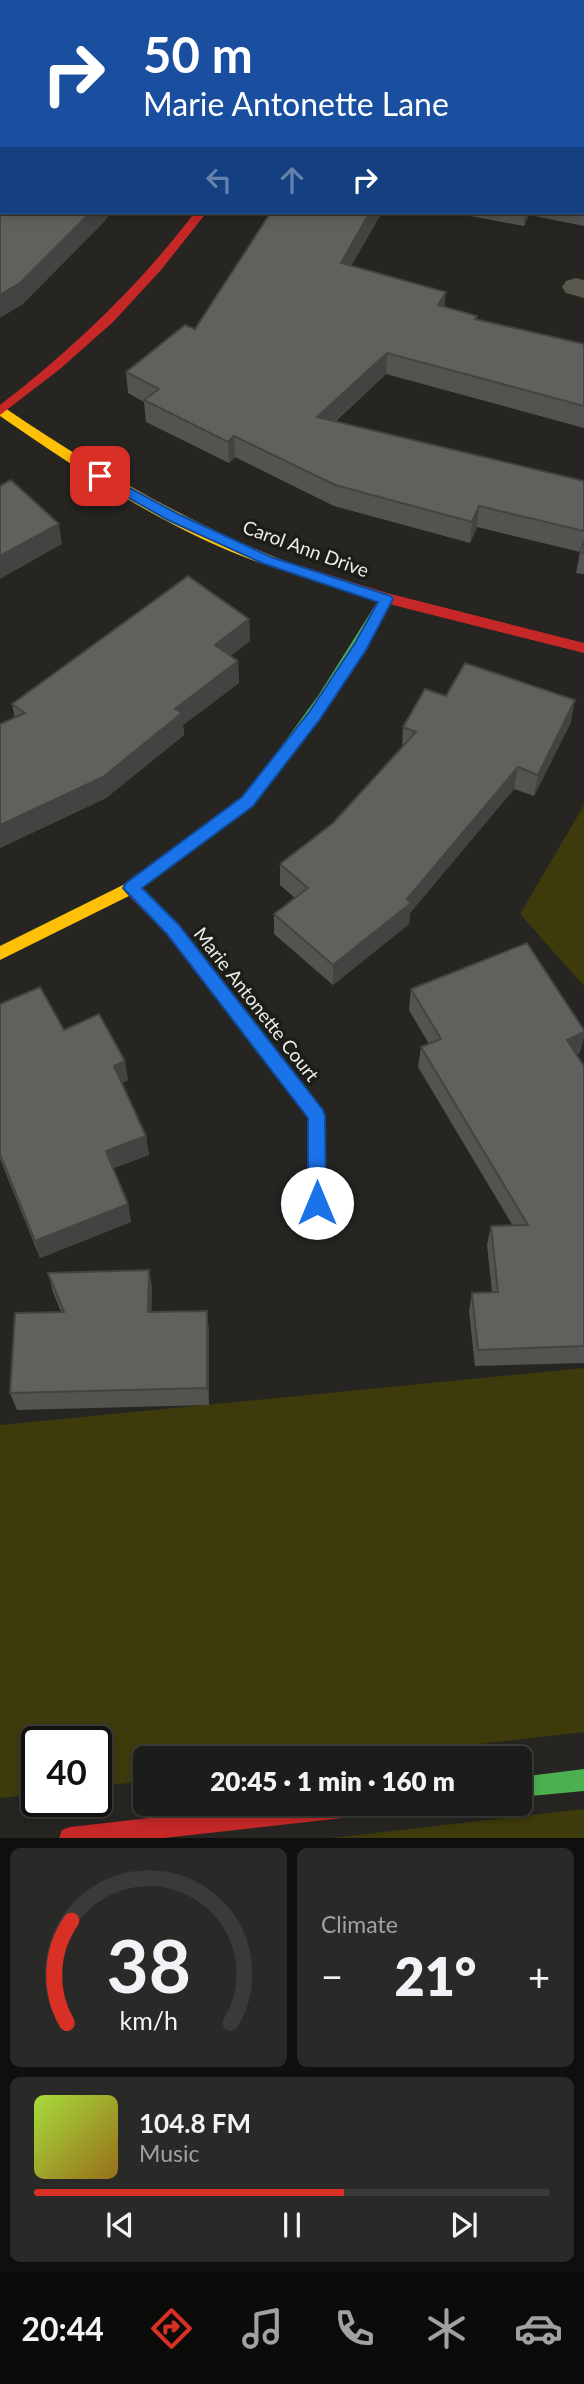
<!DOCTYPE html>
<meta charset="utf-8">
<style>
body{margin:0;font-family:Lato,sans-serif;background:#292927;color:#f1f3f6;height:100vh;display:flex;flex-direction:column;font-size:26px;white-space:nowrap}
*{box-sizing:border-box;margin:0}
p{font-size:23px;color:#a0a1a2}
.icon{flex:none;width:38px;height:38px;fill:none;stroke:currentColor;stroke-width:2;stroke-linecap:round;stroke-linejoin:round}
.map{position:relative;height:1838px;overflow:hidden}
.details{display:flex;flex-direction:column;gap:10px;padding:10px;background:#0f0f0e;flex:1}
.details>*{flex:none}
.hud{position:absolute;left:0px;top:0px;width:584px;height:214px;box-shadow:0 4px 10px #0003,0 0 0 2px #3a3a39;background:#1a4fa0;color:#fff;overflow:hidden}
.speed{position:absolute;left:21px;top:1726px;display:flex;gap:14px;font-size:35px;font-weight:700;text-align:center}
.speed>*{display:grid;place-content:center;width:91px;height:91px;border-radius:50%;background:#1c1c1a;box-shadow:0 4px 10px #0003,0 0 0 2px #3a3a39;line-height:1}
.speed .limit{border:4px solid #111;border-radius:10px;background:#fff;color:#111}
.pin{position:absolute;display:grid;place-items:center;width:60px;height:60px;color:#fff;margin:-30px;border-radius:14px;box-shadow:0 4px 10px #0006}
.me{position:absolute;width:77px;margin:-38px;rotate:0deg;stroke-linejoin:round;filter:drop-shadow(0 0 5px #0008)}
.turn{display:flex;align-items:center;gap:24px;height:147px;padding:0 28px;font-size:32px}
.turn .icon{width:91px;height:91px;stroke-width:2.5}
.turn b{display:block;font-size:49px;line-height:60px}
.lanes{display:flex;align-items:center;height:66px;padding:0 28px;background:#0003;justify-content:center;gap:35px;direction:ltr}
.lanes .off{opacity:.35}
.big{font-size:52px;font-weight:800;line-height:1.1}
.details .tile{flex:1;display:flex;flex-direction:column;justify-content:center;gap:10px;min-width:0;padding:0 24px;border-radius:10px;background:#292927}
.details .dial{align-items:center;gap:0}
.dial svg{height:182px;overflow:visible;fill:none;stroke:#3a3a39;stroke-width:7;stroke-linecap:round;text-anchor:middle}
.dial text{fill:#f1f3f6;stroke:none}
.song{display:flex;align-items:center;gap:21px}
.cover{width:84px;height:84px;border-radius:10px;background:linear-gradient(135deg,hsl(80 70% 55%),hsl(40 70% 35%))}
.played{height:7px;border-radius:4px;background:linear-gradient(90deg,#d93025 60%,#3a3a39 60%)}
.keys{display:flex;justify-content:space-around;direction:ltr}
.heat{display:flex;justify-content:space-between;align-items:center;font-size:38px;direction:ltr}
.details .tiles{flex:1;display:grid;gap:10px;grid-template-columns:1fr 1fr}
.tile:last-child{grid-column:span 2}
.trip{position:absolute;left:133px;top:1746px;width:399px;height:70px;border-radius:10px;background:#1c1c1a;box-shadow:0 4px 10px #0003,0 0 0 2px #3a3a39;font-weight:800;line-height:70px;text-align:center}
.dock{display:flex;height:112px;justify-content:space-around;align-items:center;background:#0b0b0a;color:#a0a1a2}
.dock .icon{width:49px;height:49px}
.dock .active{color:#d93025}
.dock b{font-size:32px;color:#f1f3f6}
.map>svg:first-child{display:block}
</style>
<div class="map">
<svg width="584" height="1838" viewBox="0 0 584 1838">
<rect width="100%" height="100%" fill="#262522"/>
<path fill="#3d3a0c" d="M584,805v181l-64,-72z
M584,1368v364l-236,27h-203v22l-49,6v-46h-59v53l-37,4v-373z
M584,1809v29h-252z"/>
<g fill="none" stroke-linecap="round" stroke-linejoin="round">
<path fill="#58584e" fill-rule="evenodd" d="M235,0h32l1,2h-32z
M328,0h24l-25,2z
M576,278l8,2v18l-18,-5 -4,-6 4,-6z"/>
<path fill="#4caf50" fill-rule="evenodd" d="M386,594l7,5 -65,105 -70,96h-10l-2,-4 2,-4 70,-96 63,-100z
M584,1769v22l-64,6v-20z"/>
<path fill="#ffc107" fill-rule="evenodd" d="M0,407l5,1c90,61 181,114 282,154l2,3 -7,5c-98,-29 -198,-96 -282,-154z
M253,790l7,6 -2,4 -121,92 -137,68v-14l125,-62z"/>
<path fill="#c62828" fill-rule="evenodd" d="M195,212h12l-46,58 -48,52 -53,47 -60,46v-10c74,-57 139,-119 195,-193z
M282,560l105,33 197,50v10l-199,-50 -108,-35 -2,-3 2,-3z
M131,882l6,2 41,40 145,187 2,5 1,87 -3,6 -6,2 -6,-2 -3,-6 1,-85 -143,-184 -41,-42 -2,-4 2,-4z
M274,1804h107l-3,8 -8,3 -206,23h-105l3,-8 8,-3z"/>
</g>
<path fill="#535350" d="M400,0h184v226l-55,-11 -5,11 -75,-14h134v-210h-183z
M271,212h111l-31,54 93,41 33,9v4l107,24v84l-198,-54 -51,48 249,59v93l-8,-1 4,-21 -103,-25 -7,16 -136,-37 -99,-49 -6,6 -83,-41 -2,-20 -16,-9 -2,-21 69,-43z
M249,619l1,22 -20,15 8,5 1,22 -56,42 1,10 -78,63 -106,50v-124l15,-6 -3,-14z
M446,696l125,26 -37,74 -20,-7 -104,124 -1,11 -76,61 -59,-51v-20l21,-16 -15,-13v-21l53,-41 69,-76 1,-20z
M411,989l169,64 -4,1 8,12v297l-109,3 -6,-55 3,-18 20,-1 -5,-47 4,-19h22l-95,-159 3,-20 8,-3 -20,-34z
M0,1004l64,26 64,50 -6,3 24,53 3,19 -36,13 15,36 3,18 -91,36 -40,-99z
M149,1270l3,19 -1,23 58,17v76l-192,5 -7,-17 51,-81 -8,-20 -5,-19z"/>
<path fill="#434341" d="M91,212h20l-6,9 -82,83 -23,14v-23z
M370,212h12l-42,73 1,-22z
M525,212h5l-6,14z
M446,292l-2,21 -6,-8z
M387,353l-1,21 -70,64 1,-21z
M234,436l1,21 -6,6 -1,-21z
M479,506l-2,21 -7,16 2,-21z
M59,524l3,20 -62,35v-23z
M249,619l1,22 -34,25 -1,-21z
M238,661l1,22 -56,42 1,10 -78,63 -106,50v-23l175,-116z
M575,700l-4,22 -37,74 4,-21z
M518,767l-4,22 -104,124 -1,11 -76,61v-20l74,-66z
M584,1032v6l-4,15 -18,7 5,-20z
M125,1061l3,19 -11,5 -3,-19z
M146,1136l3,19 -40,15 -3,-19z
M128,1204l3,18 -91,36 -5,-17z
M149,1270l3,19 -1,42 -3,-19z
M207,1311l2,18v76l-2,-17z"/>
<path fill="#60605d" stroke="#434341" stroke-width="2" d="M0,0h169l10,2h-177v210h89l-71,71 -20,12z
M403,0h181v65l-1,2v-65h-181z
M583,76h1v128h-1z
M271,212h99l-29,51 105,29 -8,13 39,11 -2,3 109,25v62l-197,-53 -70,64 267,64v50l-105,-25 -7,16 -137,-37 -101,-49 -6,6 -84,-42 15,-11 -33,-17 59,-47 10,4z
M11,480l48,44 -59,32v-70z
M584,541v12l-4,-1z
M188,576l61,43 -34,26 23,16 -63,48 7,4 -79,64 -103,48v-101l25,-11 -13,-9z
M465,663l110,37 -37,75 -20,-8 -111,132 4,4 -78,62 -59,-51 34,-26 -28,-24 53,-41 83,-91 -13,-5 22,-38 21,7z
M527,943l57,87v2l-17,8 17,26v280l-106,4 -6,-57 26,-1 -7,-66 37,-1 -107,-178 20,-8 -30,-50z
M40,987l24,43 35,-16 26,47 -11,5 32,70 -40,15 22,53 -93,37 -35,-87v-150z
M149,1270l-1,42 59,-1v77l-197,5 5,-80 49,-1 -16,-39z"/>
<path fill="#1a73e8" stroke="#114b97" stroke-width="2" d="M100,472l78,42 93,43 120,39 2,3 -27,51 -46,69 -67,87 -111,82 36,36 145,186 2,6 1,87 -3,5 -6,3 -6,-3 -3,-5v-85l-141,-184 -44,-46 3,-5 116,-86 68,-86 45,-68 23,-41 -116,-39 -94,-43 -73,-41 -1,-3z"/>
<g text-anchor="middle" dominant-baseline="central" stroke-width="7" stroke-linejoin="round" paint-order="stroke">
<g font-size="19" fill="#ecece8" stroke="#1d1d17">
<text transform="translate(306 548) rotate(20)">Carol Ann Drive</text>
<text transform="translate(257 1004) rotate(52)">Marie Antonette Court</text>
</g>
</g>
</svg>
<div class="speed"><div class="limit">40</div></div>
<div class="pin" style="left:100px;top:476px;background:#d93025"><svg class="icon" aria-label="arrive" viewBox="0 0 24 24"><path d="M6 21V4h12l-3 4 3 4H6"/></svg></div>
<svg class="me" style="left:317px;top:1203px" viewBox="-20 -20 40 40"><circle r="19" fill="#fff"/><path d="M0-13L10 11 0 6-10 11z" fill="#1a73e8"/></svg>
<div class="trip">20:45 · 1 min · 160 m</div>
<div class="hud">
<div class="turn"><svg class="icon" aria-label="right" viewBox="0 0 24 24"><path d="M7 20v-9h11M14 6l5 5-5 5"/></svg><div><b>50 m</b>Marie Antonette Lane</div></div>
<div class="lanes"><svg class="icon off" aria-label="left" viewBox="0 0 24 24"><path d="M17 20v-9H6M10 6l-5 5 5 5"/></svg><svg class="icon off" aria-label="ahead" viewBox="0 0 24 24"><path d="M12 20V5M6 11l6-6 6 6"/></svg><svg class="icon" aria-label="right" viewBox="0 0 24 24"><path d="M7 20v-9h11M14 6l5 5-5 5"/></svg></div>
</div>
</div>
<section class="details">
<div class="tiles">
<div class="tile dial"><svg viewBox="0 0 100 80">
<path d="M14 69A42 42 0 1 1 86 69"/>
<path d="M14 69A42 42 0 0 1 16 24" stroke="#d93025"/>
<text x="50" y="56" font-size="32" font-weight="700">38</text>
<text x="50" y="72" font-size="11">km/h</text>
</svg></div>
<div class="tile"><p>Climate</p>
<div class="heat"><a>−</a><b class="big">21°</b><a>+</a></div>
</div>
<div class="tile">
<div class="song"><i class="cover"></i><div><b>104.8 FM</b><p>Music</p></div></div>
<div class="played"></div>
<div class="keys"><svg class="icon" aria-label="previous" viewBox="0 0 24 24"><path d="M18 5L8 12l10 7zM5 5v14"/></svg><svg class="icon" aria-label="pause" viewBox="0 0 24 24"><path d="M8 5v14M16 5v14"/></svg><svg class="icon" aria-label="next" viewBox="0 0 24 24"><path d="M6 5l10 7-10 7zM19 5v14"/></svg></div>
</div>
</div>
</section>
<nav class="dock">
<b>20:44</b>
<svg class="icon active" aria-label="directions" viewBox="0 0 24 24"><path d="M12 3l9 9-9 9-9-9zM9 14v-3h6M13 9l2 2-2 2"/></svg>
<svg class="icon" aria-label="music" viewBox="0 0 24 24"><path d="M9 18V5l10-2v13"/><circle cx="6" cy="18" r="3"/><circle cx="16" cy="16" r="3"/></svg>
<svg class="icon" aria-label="phone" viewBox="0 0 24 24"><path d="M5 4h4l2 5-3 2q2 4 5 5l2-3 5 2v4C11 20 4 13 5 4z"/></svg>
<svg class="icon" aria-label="climate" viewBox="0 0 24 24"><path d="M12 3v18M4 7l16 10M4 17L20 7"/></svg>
<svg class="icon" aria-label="car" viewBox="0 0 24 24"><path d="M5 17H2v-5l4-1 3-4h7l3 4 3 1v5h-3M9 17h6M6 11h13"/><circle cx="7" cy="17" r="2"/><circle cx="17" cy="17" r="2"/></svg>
</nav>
